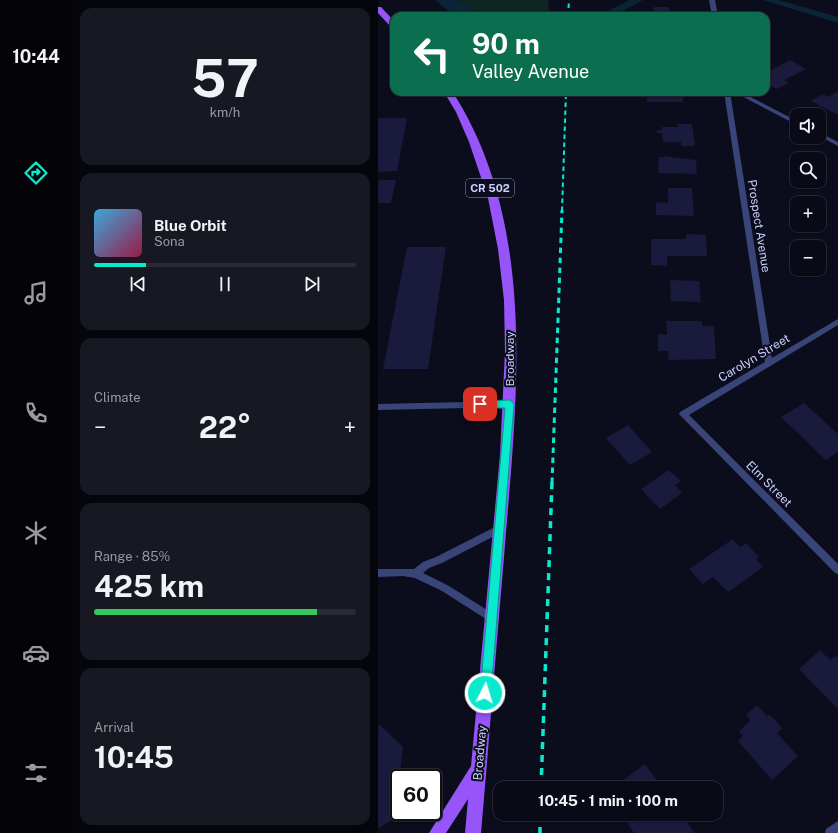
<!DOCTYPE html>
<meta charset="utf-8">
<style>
body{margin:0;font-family:"Public Sans",sans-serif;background:#171822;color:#f1f3f6;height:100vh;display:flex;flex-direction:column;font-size:15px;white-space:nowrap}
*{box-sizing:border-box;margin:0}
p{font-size:13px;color:#999aa0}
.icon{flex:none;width:22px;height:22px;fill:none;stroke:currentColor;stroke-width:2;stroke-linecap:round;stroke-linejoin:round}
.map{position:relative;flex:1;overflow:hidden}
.details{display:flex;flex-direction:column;gap:8px;padding:8px;background:#05060c;width:306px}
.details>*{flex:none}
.guide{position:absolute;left:12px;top:12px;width:380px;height:84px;border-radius:12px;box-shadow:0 1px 3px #0004,0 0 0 1px #292b34;background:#0b6e4f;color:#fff;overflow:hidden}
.controls{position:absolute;left:412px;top:108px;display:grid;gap:8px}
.controls a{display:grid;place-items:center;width:36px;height:36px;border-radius:8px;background:#090a15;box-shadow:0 1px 3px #0004,0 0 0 1px #292b34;font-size:20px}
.speed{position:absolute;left:12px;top:769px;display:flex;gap:8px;font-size:20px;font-weight:700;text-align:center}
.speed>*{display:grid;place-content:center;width:52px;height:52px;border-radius:50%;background:#090a15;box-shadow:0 1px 3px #0004,0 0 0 1px #292b34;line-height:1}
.speed .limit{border:2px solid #111;border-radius:6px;background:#fff;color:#111}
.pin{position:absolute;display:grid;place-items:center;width:34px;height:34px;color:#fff;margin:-17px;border-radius:8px;box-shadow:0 2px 6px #0006}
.me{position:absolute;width:44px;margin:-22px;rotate:5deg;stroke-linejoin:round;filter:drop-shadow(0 0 3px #0008)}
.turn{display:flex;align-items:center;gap:14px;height:84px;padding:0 16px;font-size:18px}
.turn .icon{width:52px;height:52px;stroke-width:2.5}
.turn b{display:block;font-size:28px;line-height:34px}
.big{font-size:30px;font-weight:700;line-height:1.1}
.details .card{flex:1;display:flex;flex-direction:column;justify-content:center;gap:6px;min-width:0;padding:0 14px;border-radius:12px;background:#171822}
.details .dial{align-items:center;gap:0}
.dial b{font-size:52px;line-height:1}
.song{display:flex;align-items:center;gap:12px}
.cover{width:48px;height:48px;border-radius:6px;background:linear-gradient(135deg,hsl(200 70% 55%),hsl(340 70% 35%))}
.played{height:4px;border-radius:2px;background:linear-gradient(90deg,#09e9cd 20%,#292b34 20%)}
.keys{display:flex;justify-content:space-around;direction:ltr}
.heat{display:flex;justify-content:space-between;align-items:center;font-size:22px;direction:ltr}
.charge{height:6px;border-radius:3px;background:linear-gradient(90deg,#34c759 85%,#292b34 0)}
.trip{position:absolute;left:115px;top:781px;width:230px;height:40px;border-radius:12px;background:#090a15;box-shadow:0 1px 3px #0004,0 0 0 1px #292b34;font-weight:700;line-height:40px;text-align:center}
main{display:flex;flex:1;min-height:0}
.tab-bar{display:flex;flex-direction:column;width:72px;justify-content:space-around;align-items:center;background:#040408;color:#999aa0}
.tab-bar .icon{width:28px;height:28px}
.tab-bar .selected{color:#09e9cd}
.tab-bar b{font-size:18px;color:#f1f3f6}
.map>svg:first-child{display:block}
</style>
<main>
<nav class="tab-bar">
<b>10:44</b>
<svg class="icon selected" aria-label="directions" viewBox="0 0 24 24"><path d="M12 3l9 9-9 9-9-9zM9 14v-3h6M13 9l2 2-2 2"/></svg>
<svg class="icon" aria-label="music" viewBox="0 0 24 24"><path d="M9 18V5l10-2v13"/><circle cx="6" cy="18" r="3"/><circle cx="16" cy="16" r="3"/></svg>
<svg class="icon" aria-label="phone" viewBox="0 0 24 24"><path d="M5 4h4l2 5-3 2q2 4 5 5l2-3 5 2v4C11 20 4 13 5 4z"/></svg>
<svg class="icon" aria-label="climate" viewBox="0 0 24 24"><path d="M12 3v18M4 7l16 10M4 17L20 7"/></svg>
<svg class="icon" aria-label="car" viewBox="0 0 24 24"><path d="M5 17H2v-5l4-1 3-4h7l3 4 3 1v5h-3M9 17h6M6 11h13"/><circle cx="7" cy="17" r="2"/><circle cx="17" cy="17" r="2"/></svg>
<svg class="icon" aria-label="filters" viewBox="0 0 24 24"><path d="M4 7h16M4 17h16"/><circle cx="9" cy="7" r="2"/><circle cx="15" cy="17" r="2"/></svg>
</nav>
<section class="details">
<div class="card dial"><b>57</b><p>km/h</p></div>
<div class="card">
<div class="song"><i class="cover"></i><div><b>Blue Orbit</b><p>Sona</p></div></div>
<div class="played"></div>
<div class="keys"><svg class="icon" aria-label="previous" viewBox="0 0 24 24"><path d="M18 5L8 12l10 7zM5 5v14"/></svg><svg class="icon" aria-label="pause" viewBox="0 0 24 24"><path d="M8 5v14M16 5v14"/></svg><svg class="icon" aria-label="next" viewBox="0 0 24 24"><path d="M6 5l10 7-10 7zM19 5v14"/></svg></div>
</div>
<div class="card"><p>Climate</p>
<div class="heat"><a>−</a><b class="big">22°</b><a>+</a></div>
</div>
<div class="card"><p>Range · 85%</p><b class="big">425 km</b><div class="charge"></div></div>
<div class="card"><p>Arrival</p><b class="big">10:45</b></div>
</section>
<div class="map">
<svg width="460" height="833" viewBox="0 0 460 833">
<rect width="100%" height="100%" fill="#0c0d1c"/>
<path fill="#0f2620" d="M79,0h91l1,16h-67z"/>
<path fill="#0a2537" d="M57,0h22l25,16h-27z
M252,0h13l-30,16h-15z
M385,0h16l59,17v6z"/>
<path fill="#191a3c" d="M276,7h15l1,9h-28v-4h12z
M388,25h3l2,14h-5z
M412,60l16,9 -22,11 5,3 -12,6 -11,-6 5,-3 -5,-3v-4z
M460,91v24l-27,-14 12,-7 6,3z
M269,92h40v3h-4v7h-36z
M0,118h29l-10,53 -19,1z
M299,124h15l3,22h-14v-4h-18l-1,-9h-5v-3h5v-3h16z
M285,156l33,4 1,14 -39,-1 1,-16h4z
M0,180h18l-5,23h-13z
M290,188h24l2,28 -38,-1v-13l12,1z
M308,234l20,1 1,21h-40v10l-16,-1v-26h35z
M29,247h39l-18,122h-45z
M292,280l29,1 2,21 -30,-1z
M288,321h36v5h12l2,33 -47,1 -1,-9h-10v-17l9,1z
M426,403l34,31v18l-12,8 -45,-43z
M250,425l24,27 -22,13 -24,-27z
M291,470l12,11 -6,4 7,8 -22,16 -19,-20z
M355,539l7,8 6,-4 13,14 -3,2 7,8 -35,25 -15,-15 -10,7 -14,-15z
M442,650l10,10 6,-4 2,2v51l-39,-40z
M379,705l10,11 3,-1 12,13 -5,5 21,23 -26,24 -34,-39 5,-5 -4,-5 12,-11 -5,-5z
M0,725h2l23,22 -9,72 -16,9z
M267,764l17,24h-49z
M243,814h60l14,19h-61z"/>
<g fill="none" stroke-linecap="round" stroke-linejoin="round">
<path fill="#394579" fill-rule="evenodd" d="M121,525l3,1 1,3 -1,3 -60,31 -13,5 -6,5 26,13 46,29 2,3 -2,3 -3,1 -3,-1 -47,-30 -27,-13 -12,-2 -25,1v-8h36l9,-7 13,-5z"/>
<path fill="#394579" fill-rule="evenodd" d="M331,0h6l3,16h-6z
M346,92h6l42,266 66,-39v6l-149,90 149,149v10l-3,-1 -156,-159 1,-2 85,-50z
M356,92h7l56,29v4z
M441,132l19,10v4l-19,-10z
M132,401l3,1 1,2 -1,2 -3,1 -132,3v-6z
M460,821v12h-13l1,-4z"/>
<path fill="#9654f9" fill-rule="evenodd" d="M0,7h3l13,14v6h-3l-13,-14z
M66,92h8l5,7c82,135 59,307 47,458 -8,92 -15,184 -23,276h-16l3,-34 -22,34h-17l42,-67 29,-311 5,-104 -1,-51 -6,-51 -10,-51 -19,-56 -13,-30z"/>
<path stroke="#09e9cd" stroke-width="2" stroke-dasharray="4.5 3.5" stroke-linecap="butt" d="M190,16l1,-16
M184,211l4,-119"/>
<path stroke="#09e9cd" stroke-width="3" stroke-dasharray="5.5 4.5" stroke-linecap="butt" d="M174,483l10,-273"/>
<path stroke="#09e9cd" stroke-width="3.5" stroke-dasharray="7 6" stroke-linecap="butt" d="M163,788l11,-306
M162,814v19"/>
</g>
<path fill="#09e9cd" stroke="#069785" d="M132,400l4,4 -23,289 -2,4 -4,2 -4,-2 -1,-4 25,-285h-25l-4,-4 4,-3z"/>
<g text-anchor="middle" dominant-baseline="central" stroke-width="4" stroke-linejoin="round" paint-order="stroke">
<rect fill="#0c0d1c" stroke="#9095ba" stroke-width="1" x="88" y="179" width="48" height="18" rx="3"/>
<g font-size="11" font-weight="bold" fill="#c9cffd">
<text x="112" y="188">CR 502</text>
</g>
<g font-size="12" fill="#c9cffd" stroke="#0c0d1c">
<text transform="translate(381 226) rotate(81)">Prospect Avenue</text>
<text transform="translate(376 358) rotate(-31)">Carolyn Street</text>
<text transform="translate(132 359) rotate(-90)">Broadway</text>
<text transform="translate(391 484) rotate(45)">Elm Street</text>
<text transform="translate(102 753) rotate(-85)">Broadway</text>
</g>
</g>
</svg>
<div class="controls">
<a><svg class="icon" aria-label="sound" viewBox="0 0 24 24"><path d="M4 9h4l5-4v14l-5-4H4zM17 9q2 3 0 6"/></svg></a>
<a><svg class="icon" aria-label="search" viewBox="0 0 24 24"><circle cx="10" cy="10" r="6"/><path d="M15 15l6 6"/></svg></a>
<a>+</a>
<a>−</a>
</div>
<div class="speed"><div class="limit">60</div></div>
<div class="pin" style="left:102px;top:404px;background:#d93025"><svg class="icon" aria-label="arrive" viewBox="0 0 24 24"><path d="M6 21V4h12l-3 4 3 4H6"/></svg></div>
<svg class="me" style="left:107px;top:693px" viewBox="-20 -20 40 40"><circle r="17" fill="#09e9cd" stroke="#fff" stroke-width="3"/><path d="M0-11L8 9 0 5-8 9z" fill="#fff"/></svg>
<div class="trip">10:45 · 1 min · 100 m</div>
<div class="guide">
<div class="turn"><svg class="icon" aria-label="left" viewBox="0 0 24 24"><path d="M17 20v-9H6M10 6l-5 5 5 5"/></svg><div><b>90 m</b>Valley Avenue</div></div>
</div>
</div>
</main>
